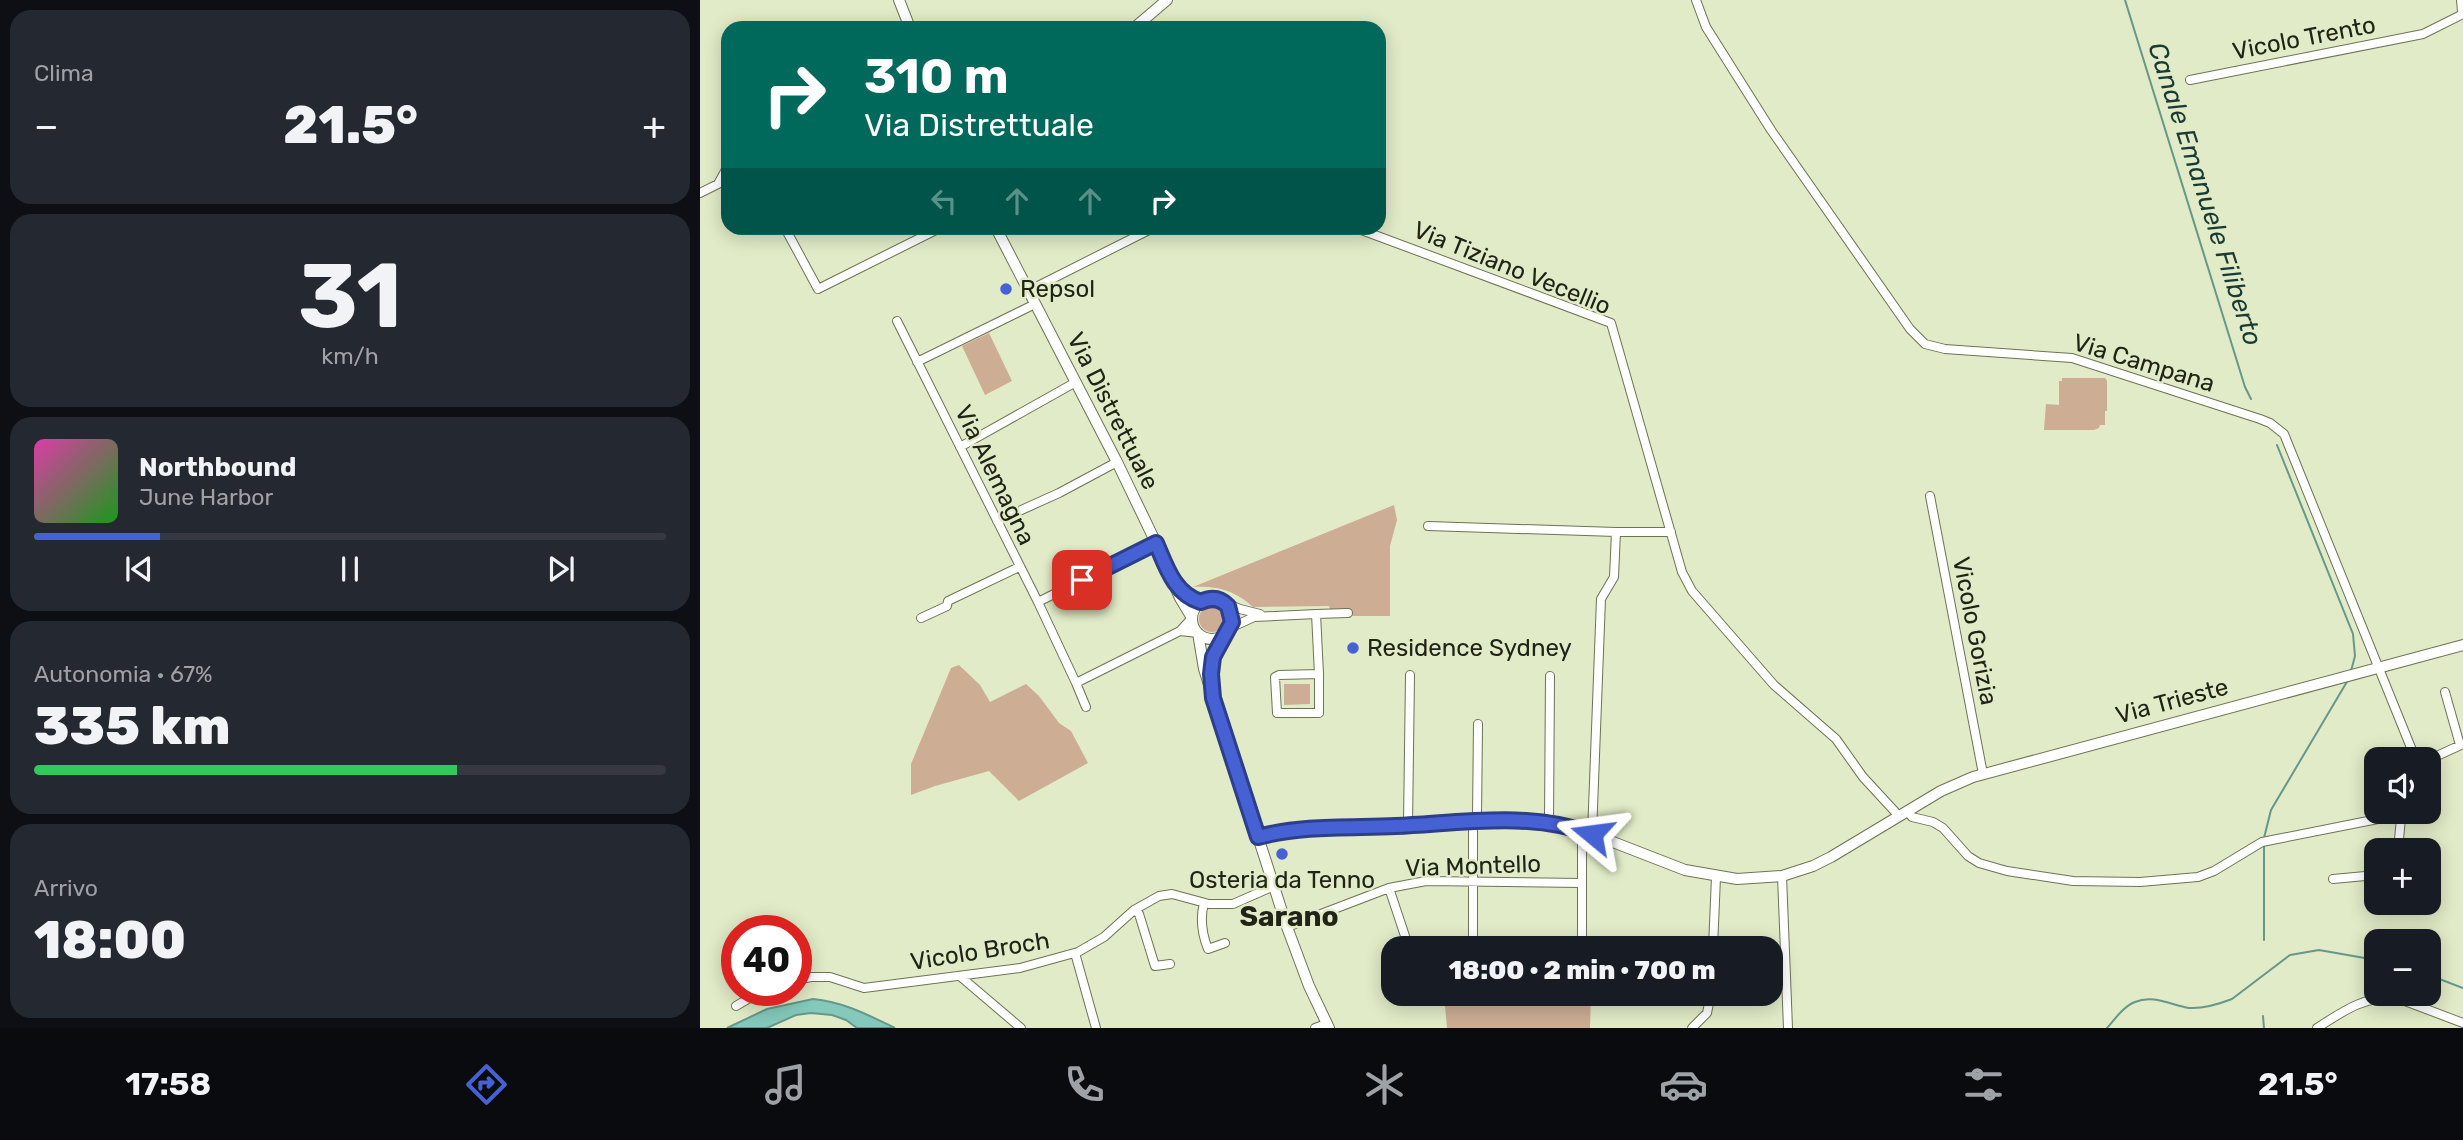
<!DOCTYPE html>
<html lang="it">
<meta charset="utf-8">
<style>
body{margin:0;font-family:Rubik,sans-serif;background:#242831;color:#f1f3f6;height:100vh;display:flex;flex-direction:column;font-size:26px;white-space:nowrap}
*{box-sizing:border-box;margin:0}
p{font-size:23px;color:#9ea1a6}
.icon{flex:none;width:38px;height:38px;fill:none;stroke:currentColor;stroke-width:2;stroke-linecap:round;stroke-linejoin:round}
.map{position:relative;flex:1;overflow:hidden}
.panel{display:flex;flex-direction:column;gap:10px;padding:10px;background:#0d0f14;width:700px}
.panel>*{flex:none}
.hud{position:absolute;left:21px;top:21px;width:665px;height:214px;border-radius:21px;box-shadow:0 4px 18px #0003;background:#00695c;color:#fff;overflow:hidden}
.controls{position:absolute;left:1664px;top:747px;display:grid;gap:14px}
.controls a{display:grid;place-items:center;width:77px;height:77px;border-radius:14px;background:#171b24;box-shadow:0 4px 18px #0003;font-size:35px}
.speed{position:absolute;left:21px;top:915px;display:flex;gap:14px;font-size:35px;font-weight:700;text-align:center}
.speed>*{display:grid;place-content:center;width:91px;height:91px;border-radius:50%;background:#171b24;box-shadow:0 4px 18px #0003;line-height:1}
.speed .limit{border:10px solid #d22;background:#fff;color:#111}
.pin{position:absolute;display:grid;place-items:center;width:60px;height:60px;color:#fff;margin:-30px;border-radius:14px;box-shadow:0 4px 10px #0006}
.me{position:absolute;width:77px;margin:-38px;rotate:286deg;stroke-linejoin:round;filter:drop-shadow(0 0 5px #0008)}
.turn{display:flex;align-items:center;gap:24px;height:147px;padding:0 28px;font-size:32px}
.turn .icon{width:91px;height:91px;stroke-width:2.5}
.turn b{display:block;font-size:49px;line-height:60px}
.lanes{display:flex;align-items:center;height:66px;padding:0 28px;background:#0003;justify-content:center;gap:35px;direction:ltr}
.lanes .off{opacity:.35}
.big{font-size:52px;font-weight:800;line-height:1.1}
.panel .card{flex:1;display:flex;flex-direction:column;justify-content:center;gap:10px;min-width:0;padding:0 24px;border-radius:21px;background:#242831}
.panel .dial{align-items:center;gap:0}
.dial b{font-size:91px;line-height:1}
.song{display:flex;align-items:center;gap:21px}
.cover{width:84px;height:84px;border-radius:10px;background:linear-gradient(135deg,hsl(320 70% 55%),hsl(120 70% 35%))}
.played{height:7px;border-radius:4px;background:linear-gradient(90deg,#4561d4 20%,#363941 20%)}
.keys{display:flex;justify-content:space-around;direction:ltr}
.heat{display:flex;justify-content:space-between;align-items:center;font-size:38px;direction:ltr}
.charge{height:10px;border-radius:5px;background:linear-gradient(90deg,#34c759 67%,#363941 0)}
.trip{position:absolute;left:681px;top:936px;width:402px;height:70px;border-radius:21px;background:#171b24;box-shadow:0 4px 18px #0003;font-weight:800;line-height:70px;text-align:center}
.menu{display:flex;height:112px;justify-content:space-around;align-items:center;background:#090b0e;color:#9ea1a6}
.menu .icon{width:49px;height:49px}
.menu .current{color:#4561d4}
.menu b{font-size:32px;color:#f1f3f6}
main{display:flex;flex:1;min-height:0}
.map>svg:first-child{display:block}
</style>
<main>
<section class="panel">
<div class="card"><p>Clima</p>
<div class="heat"><a>−</a><b class="big">21.5°</b><a>+</a></div>
</div>
<div class="card dial"><b>31</b><p>km/h</p></div>
<div class="card">
<div class="song"><i class="cover"></i><div><b>Northbound</b><p>June Harbor</p></div></div>
<div class="played"></div>
<div class="keys"><svg class="icon" aria-label="previous" viewBox="0 0 24 24"><path d="M18 5L8 12l10 7zM5 5v14"/></svg><svg class="icon" aria-label="pause" viewBox="0 0 24 24"><path d="M8 5v14M16 5v14"/></svg><svg class="icon" aria-label="next" viewBox="0 0 24 24"><path d="M6 5l10 7-10 7zM19 5v14"/></svg></div>
</div>
<div class="card"><p>Autonomia · 67%</p><b class="big">335 km</b><div class="charge"></div></div>
<div class="card"><p>Arrivo</p><b class="big">18:00</b></div>
</section>
<div class="map">
<svg width="1763" height="1028" viewBox="0 0 1763 1028">
<rect width="100%" height="100%" fill="#e1ebc7"/>
<path fill="#cdad94" d="M289,333l23,48 -27,14 -23,-49z
M1362,378h43l2,3v30h-2v14h-5l-1,3 -5,2h-50l2,-26 13,1v-24h3z
M694,505l3,15 -7,26v70h-58l-3,-10 -76,1c-19,-17 -36,-21 -60,-20z
M499 619a13 13 0 1 1 26 0a13 13 0 1 1-26 0Z
M259,665l21,20 10,17 36,-18 13,12 20,27 12,8 17,32 -69,38 -30,-30 -54,15 -24,9v-31l40,-96z
M584,684h26v20l-26,1z
M746,994h145l-1,34h-143l-3,-33z"/>
<path fill="#84c9bb" stroke="#66988a" stroke-width="2" d="M113,999c31,3 55,16 82,29h-38l-11,-8 -14,-5 -21,-2 -15,2 -29,13h-40l40,-19z"/>
<g fill="none" stroke-linecap="round" stroke-linejoin="round">
<path stroke="#66988a" stroke-width="2" d="M1425,0l120,387 6,12
M1577,445l76,189 2,22 -4,15
M1564,838l7,-28 77,-130
M1564,940v-97
M1729,975l34,13
M1563,1016l1,12
M1407,1028c8,-9 17,-22 28,-26 18,-8 36,3 54,6 15,1 30,-4 43,-9l58,-44 29,-5 57,10"/>
<defs>
<path id="street" d="M996,0l10,27 65,103 139,199 15,15 20,5 127,9 188,61 10,4 14,11 132,326
M1490,80l233,-46 40,-20
M0,193l18,-9 10,-18
M85,228l33,61 122,-61
M656,228l255,95 71,249 10,19 82,94 62,54 27,38 36,39
M328,291l125,-63
M197,321l141,281 38,81
M217,362l118,-58
M260,447l116,-65
M1230,496l53,278
M297,521l62,-28 58,-31
M728,526l188,6h55
M338,602l118,-59
M524,602l16,7 20,5
M616,614l32,-1
M221,618l26,-12 1,-5 71,-34
M492,618l-12,13 18,2
M530,628l24,-11 62,-3 3,60
M619,674v39h-42l-2,-36 4,-2z
M1745,692l15,53
M386,707l-10,-24 104,-52
M1728,760l35,-16
M1207,811l5,6 21,5 10,6 25,28 11,7 28,8 66,10 67,1 58,-5 16,-6 48,-29 136,-27 2,-3
M1698,815l3,3 -3,32
M849,822l1,-146
M708,825l2,-150
M892,834l9,-235 13,-22 2,-45
M1082,876l6,152
M1633,879l43,-4
M689,888l20,60
M504,903c-4,15 -2,31 4,46l17,-6
M434,910l5,4 16,52 15,-2
M587,927l102,-39 37,-7 156,2
M882,938v-102
M773,948v-120l4,-11 1,-93
M1013,948l3,-71
M375,953l21,75
M261,977l60,51
M96,980l15,-3h19l34,11 156,-20 58,-16 26,-15 30,-27 25,-14 13,-2 37,10h24l41,-18
M36,1006l27,-16
M615,1028l11,-4
M992,1028l15,-15 4,-19
M1617,1028c25,-16 48,-33 80,-30l66,25"/>
<path id="secondary" d="M199,0l11,28
M1762,0l1,11
M434,28l33,-28
M296,228l121,234 39,81 24,55 12,20
M492 619a20 20 0 1 1 40 0a20 20 0 1 1-40 0Z
M498,633l6,36 83,258 22,59 20,42
M512,681l2,-23 10,-23
M558,837l21,-5 35,-3 222,-8 46,9 103,40 52,9 45,-3 31,-10 18,-9 110,-66 32,-14 490,-132"/>
</defs>
<use href="#street" stroke="#6c7454" stroke-width="10"/>
<use href="#secondary" stroke="#6c7454" stroke-width="12"/>
<use href="#street" stroke="#fff" stroke-width="8"/>
<use href="#secondary" stroke="#fff" stroke-width="10"/>
</g>
<g fill="none" stroke-linecap="round" stroke-linejoin="round">
<defs>
<path id="route" d="M382,580l74,-37c10,23 18,51 45,59 10,-5 19,-4 27,4l4,16 -19,35 -2,17 2,24 45,139c45,-12 93,-9 138,-11 65,-3 134,-15 196,8"/>
</defs>
<use href="#route" stroke="#2d3f8a" stroke-width="18"/>
<use href="#route" stroke="#4561d4" stroke-width="12"/>
</g>
<g fill="#4561d4" stroke="#e1ebc7" stroke-width="2.5">
<circle cx="306" cy="289" r="7"/>
<circle cx="653" cy="648" r="7"/>
<circle cx="582" cy="854" r="7"/>
</g>
<g text-anchor="middle" dominant-baseline="central" stroke-width="5" stroke-linejoin="round" paint-order="stroke">
<g font-size="24" fill="#202417" stroke="#e1ebc7">
<text transform="translate(1604 38) rotate(-11)">Vicolo Trento</text>
<text transform="translate(812 268) rotate(22)">Via Tiziano Vecellio</text>
<text transform="translate(1444 363) rotate(17)">Via Campana</text>
<text transform="translate(413 411) rotate(63)">Via Distrettuale</text>
<text transform="translate(295 475) rotate(64)">Via Alemagna</text>
<text transform="translate(1275 631) rotate(79)">Vicolo Gorizia</text>
<text transform="translate(1472 701) rotate(-15)">Via Trieste</text>
<text transform="translate(773 866) rotate(-2)">Via Montello</text>
<text transform="translate(280 951) rotate(-9)">Vicolo Broch</text>
</g>
<g font-size="24" fill="#202417" stroke="#e1ebc7" text-anchor="start">
<text x="320" y="289">Repsol</text>
<text x="667" y="648">Residence Sydney</text>
<text x="582" y="880" text-anchor="middle">Osteria da Tenno</text>
</g>
<g font-size="26" font-style="italic" fill="#193b34" stroke="#e1ebc7">
<text transform="translate(1505 194) rotate(72)">Canale Emanuele Filiberto</text>
</g>
<g font-size="28" font-weight="bold" fill="#202417" stroke="#e1ebc7">
<text x="589" y="916">Sarano</text>
</g>
</g>
</svg>
<div class="controls">
<a><svg class="icon" aria-label="sound" viewBox="0 0 24 24"><path d="M4 9h4l5-4v14l-5-4H4zM17 9q2 3 0 6"/></svg></a>
<a>+</a>
<a>−</a>
</div>
<div class="speed"><div class="limit">40</div></div>
<div class="pin" style="left:382px;top:580px;background:#d93025"><svg class="icon" aria-label="arrive" viewBox="0 0 24 24"><path d="M6 21V4h12l-3 4 3 4H6"/></svg></div>
<svg class="me" style="left:892px;top:834px" viewBox="-20 -20 40 40"><path d="M0-17L14 15 0 8-14 15z" fill="#4561d4" stroke="#fff" stroke-width="4"/></svg>
<div class="trip">18:00 · 2 min · 700 m</div>
<div class="hud">
<div class="turn"><svg class="icon" aria-label="right" viewBox="0 0 24 24"><path d="M7 20v-9h11M14 6l5 5-5 5"/></svg><div><b>310 m</b>Via Distrettuale</div></div>
<div class="lanes"><svg class="icon off" aria-label="left" viewBox="0 0 24 24"><path d="M17 20v-9H6M10 6l-5 5 5 5"/></svg><svg class="icon off" aria-label="ahead" viewBox="0 0 24 24"><path d="M12 20V5M6 11l6-6 6 6"/></svg><svg class="icon off" aria-label="ahead" viewBox="0 0 24 24"><path d="M12 20V5M6 11l6-6 6 6"/></svg><svg class="icon" aria-label="right" viewBox="0 0 24 24"><path d="M7 20v-9h11M14 6l5 5-5 5"/></svg></div>
</div>
</div>
</main>
<nav class="menu">
<b>17:58</b>
<svg class="icon current" aria-label="directions" viewBox="0 0 24 24"><path d="M12 3l9 9-9 9-9-9zM9 14v-3h6M13 9l2 2-2 2"/></svg>
<svg class="icon" aria-label="music" viewBox="0 0 24 24"><path d="M9 18V5l10-2v13"/><circle cx="6" cy="18" r="3"/><circle cx="16" cy="16" r="3"/></svg>
<svg class="icon" aria-label="phone" viewBox="0 0 24 24"><path d="M5 4h4l2 5-3 2q2 4 5 5l2-3 5 2v4C11 20 4 13 5 4z"/></svg>
<svg class="icon" aria-label="climate" viewBox="0 0 24 24"><path d="M12 3v18M4 7l16 10M4 17L20 7"/></svg>
<svg class="icon" aria-label="car" viewBox="0 0 24 24"><path d="M5 17H2v-5l4-1 3-4h7l3 4 3 1v5h-3M9 17h6M6 11h13"/><circle cx="7" cy="17" r="2"/><circle cx="17" cy="17" r="2"/></svg>
<svg class="icon" aria-label="filters" viewBox="0 0 24 24"><path d="M4 7h16M4 17h16"/><circle cx="9" cy="7" r="2"/><circle cx="15" cy="17" r="2"/></svg>
<b>21.5°</b>
</nav>
